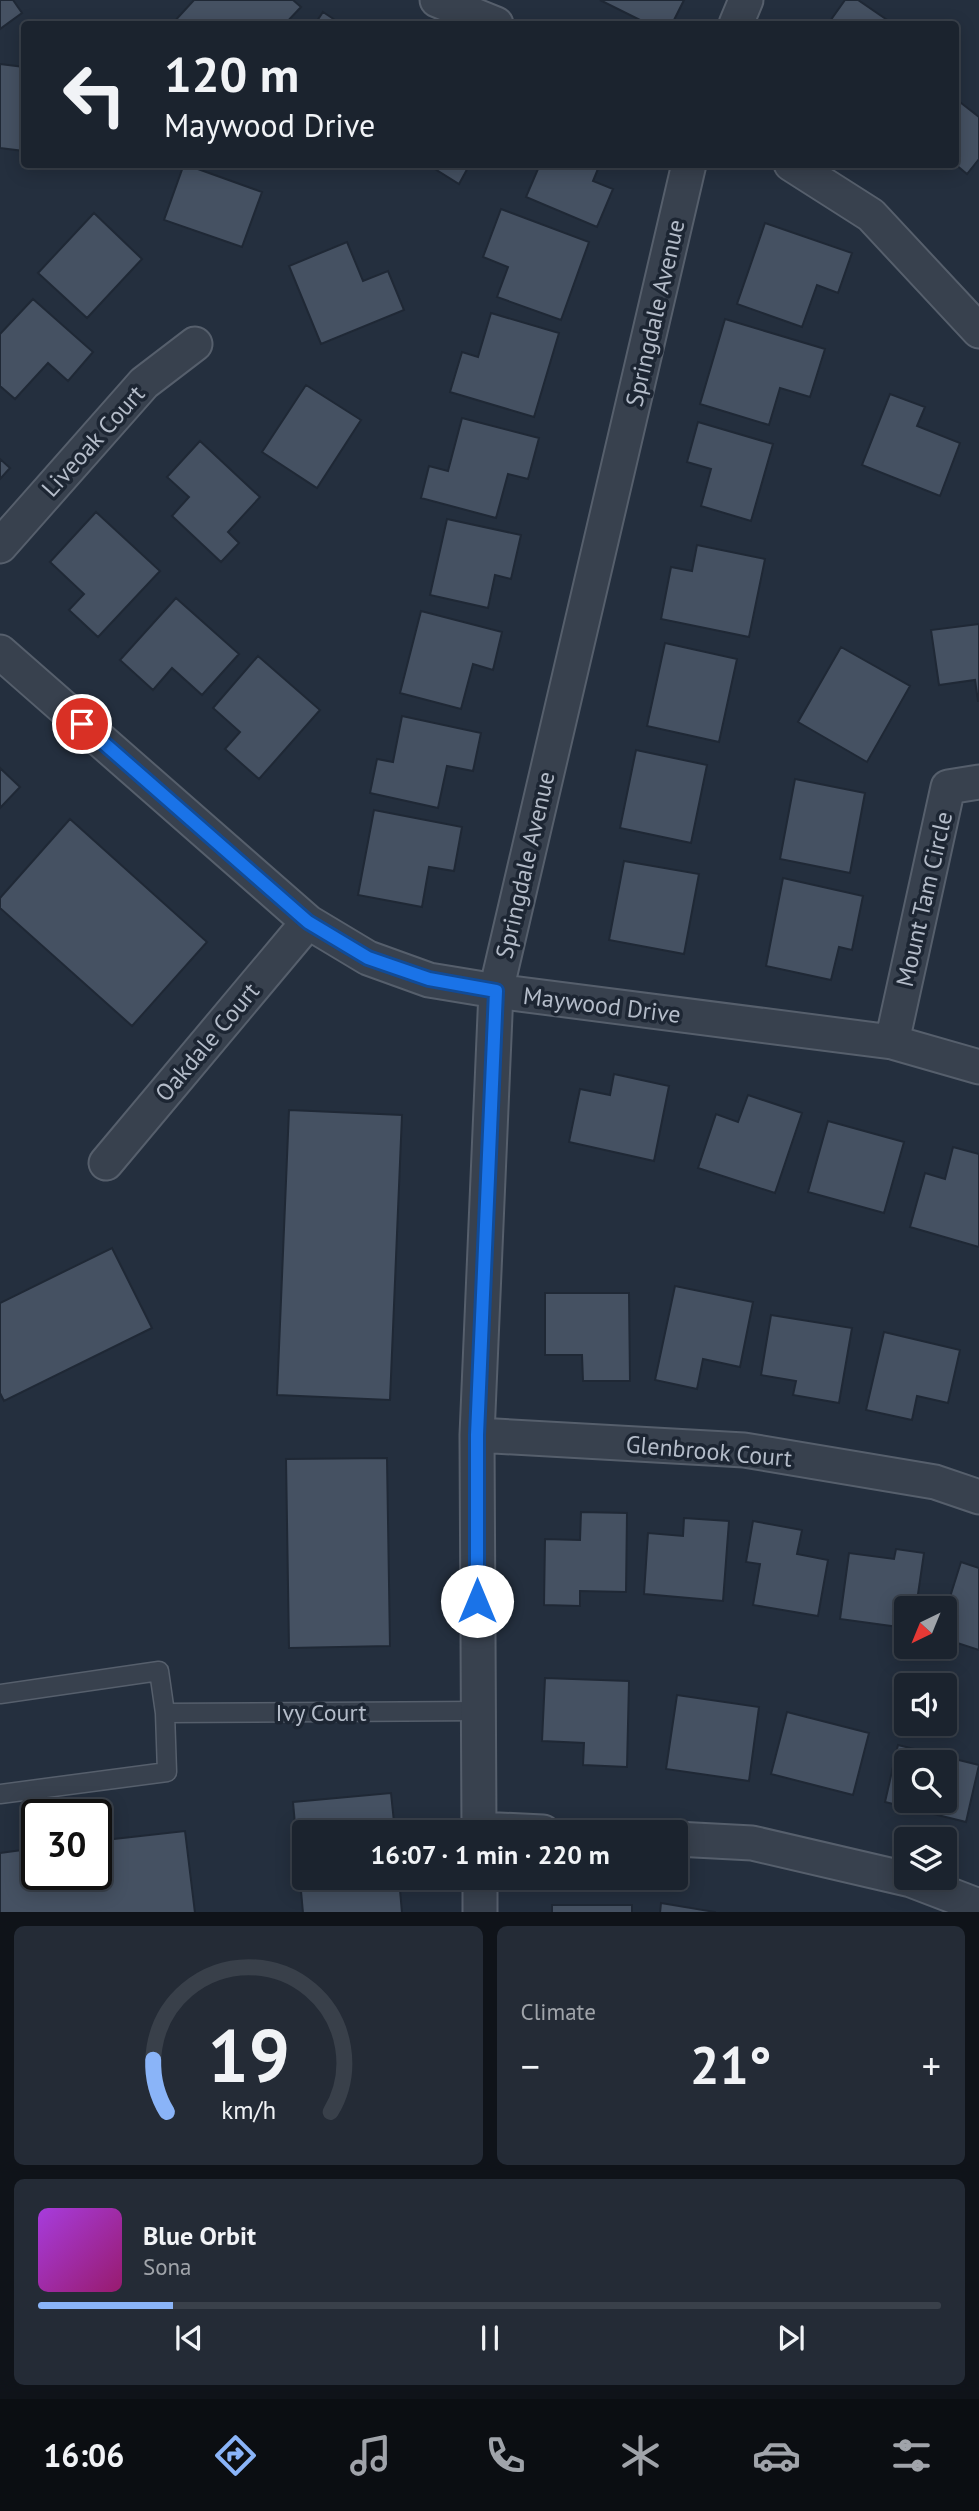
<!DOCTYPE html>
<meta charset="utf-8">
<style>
body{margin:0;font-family:"PT Sans",sans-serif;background:#242b36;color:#f1f3f6;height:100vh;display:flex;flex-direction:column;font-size:26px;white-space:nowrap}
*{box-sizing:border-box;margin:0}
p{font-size:23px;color:#a0a4aa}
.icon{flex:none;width:38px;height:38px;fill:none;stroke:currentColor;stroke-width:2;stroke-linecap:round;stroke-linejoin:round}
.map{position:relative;height:1912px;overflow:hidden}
.drawer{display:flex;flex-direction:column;gap:14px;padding:14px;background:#0f1319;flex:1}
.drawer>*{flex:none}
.guide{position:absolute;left:21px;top:21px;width:938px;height:147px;border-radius:7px;box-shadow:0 4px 18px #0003,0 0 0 2px #39404a;background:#1b232e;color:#f1f3f6;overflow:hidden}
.needle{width:46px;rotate:223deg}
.buttons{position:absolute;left:894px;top:1596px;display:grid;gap:14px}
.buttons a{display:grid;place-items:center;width:63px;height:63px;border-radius:7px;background:#1b232e;box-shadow:0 4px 18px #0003,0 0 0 2px #39404a;font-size:35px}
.speed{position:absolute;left:21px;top:1799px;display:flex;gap:14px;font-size:35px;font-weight:700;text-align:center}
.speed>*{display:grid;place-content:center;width:91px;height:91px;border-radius:50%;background:#1b232e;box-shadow:0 4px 18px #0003,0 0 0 2px #39404a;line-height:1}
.speed .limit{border:4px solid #111;border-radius:10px;background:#fff;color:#111}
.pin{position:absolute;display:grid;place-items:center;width:60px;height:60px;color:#fff;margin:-30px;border:4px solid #fff;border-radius:50%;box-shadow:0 2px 7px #0007}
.me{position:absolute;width:77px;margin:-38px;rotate:0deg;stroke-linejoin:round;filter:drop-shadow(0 0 5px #0008)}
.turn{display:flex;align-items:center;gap:24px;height:147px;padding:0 28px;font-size:32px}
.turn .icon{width:91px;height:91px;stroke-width:2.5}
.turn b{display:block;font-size:49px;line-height:60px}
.big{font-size:52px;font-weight:700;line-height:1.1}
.drawer .card{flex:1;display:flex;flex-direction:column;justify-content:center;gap:10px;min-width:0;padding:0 24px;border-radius:10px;background:#242b36}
.drawer .dial{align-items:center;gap:0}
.dial svg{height:182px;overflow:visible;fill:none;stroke:#39404a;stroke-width:7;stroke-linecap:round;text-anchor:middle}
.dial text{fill:#f1f3f6;stroke:none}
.song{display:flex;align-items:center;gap:21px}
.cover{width:84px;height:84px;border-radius:10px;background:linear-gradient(135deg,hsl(280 70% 55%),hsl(320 70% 35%))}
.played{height:7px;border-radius:4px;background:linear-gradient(90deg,#8ab4f8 15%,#39404a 15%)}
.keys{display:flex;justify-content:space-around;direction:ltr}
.heat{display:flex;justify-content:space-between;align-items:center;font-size:38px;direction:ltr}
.drawer .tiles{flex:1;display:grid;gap:14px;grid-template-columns:1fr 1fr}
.card:last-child{grid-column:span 2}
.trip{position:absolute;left:292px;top:1820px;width:396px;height:70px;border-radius:7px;background:#1b232e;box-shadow:0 4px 18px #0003,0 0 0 2px #39404a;font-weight:700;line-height:70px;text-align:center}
.tabs{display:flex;height:112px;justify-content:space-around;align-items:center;background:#0b0e12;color:#a0a4aa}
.tabs .icon{width:49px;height:49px}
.tabs .current{color:#8ab4f8}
.tabs b{font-size:32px;color:#f1f3f6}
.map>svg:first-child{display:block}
</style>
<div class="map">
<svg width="979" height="1913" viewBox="0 0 979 1913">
<rect width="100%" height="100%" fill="#242f3e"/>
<path fill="#455162" stroke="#1f2835" stroke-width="2" fill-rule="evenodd" d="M0,0h13l9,13 -22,16z
M194,0h99l8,7 -16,17h-113z
M600,0h84l-12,24h-24z
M845,0h13l35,24h-65z
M323,12l18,12h-26z
M0,64l24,3v84l-24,-3z
M956,99l23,18v42l-12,15 -12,-10z
M184,164l78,28 -20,55 -78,-27z
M427,164h43l-11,20z
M527,164h73l-7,17 20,8 -16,38 -71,-30 12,-28z
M501,209l88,33 -28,78 -64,-23 11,-30 -25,-10z
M94,213l48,46 -55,59 -49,-45z
M765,223l87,30 -14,40 -21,-8 -15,42 -65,-23z
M347,242l16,39 25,-10 16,39 -83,34 -32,-78z
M33,299l60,53 -25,29 -20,-18 -33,36 -15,-13v-52z
M491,313l68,20 -25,84 -84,-25 12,-40 16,5z
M725,319l100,30 -15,48 -30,-9 -11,37 -69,-21z
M306,385l55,35 -44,68 -55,-36z
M890,394l35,13 -8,19 43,17 -20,53 -78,-31z
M462,418l77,20 -11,41 -20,-5 -12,44 -75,-20 8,-32 19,5z
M698,422l75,22 -22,77 -50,-15 10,-37 -24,-7z
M200,441l60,56 -32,35 11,11 -18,19 -49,-46 17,-19 -22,-20z
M0,459l10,9 -10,11z
M96,512l64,59 -62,66 -29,-27 15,-16 -34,-32z
M447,519l74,16 -10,44 -16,-4 -7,33 -58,-13z
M697,545l68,14 -16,78 -88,-18 10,-52 21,4z
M176,598l63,56 -37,41 -30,-27 -19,22 -33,-30z
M421,611l81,21 -9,38 -20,-6 -12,45 -61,-16z
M979,624v77h-1l-3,-21 -36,5 -8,-55z
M665,643l72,16 -18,83 -72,-16z
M841,647l69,39 -43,76 -69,-40z
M258,656l62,54 -61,69 -34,-30 15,-17 -27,-24z
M402,716l79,17 -8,38 -26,-5 -9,42 -68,-15 7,-34 16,3z
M636,750l71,15 -16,78 -71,-15z
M0,768l20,19 -20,21z
M795,779l70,14 -15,80 -70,-14z
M374,810l88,17 -8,44 -25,-4 -7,40 -64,-12z
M70,819l137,123 -75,84 -132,-118v-10z
M624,861l75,13 -15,80 -75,-14z
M783,878l80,18 -11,54 -13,-3 -8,33 -65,-14z
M614,1074l55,12 -15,75 -85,-19 11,-53 30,6z
M748,1095l54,18 -27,80 -77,-25 18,-54 22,8z
M289,1110l113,5 -12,285 -113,-5z
M828,1121l76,21 -20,71 -76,-21z
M953,1147l26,7v93l-69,-20 15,-54 20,6z
M112,1248l40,80 -148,73 -4,-8v-90z
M675,1286l78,16 -13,65 -37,-8 -6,30 -42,-9z
M545,1293h84l1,88h-47l-1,-26h-37z
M771,1315l81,13 -13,75 -46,-8 3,-14 -35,-6z
M884,1332l76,18 -12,53 -31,-7 -5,24 -46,-10z
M387,1458l3,188 -101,2 -3,-189z
M581,1512l46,1 -1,79 -46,-1v15l-36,-1 1,-66 35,1z
M684,1518l45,3 -6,80 -79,-7 4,-61 35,3z
M753,1521l49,9 -5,24 31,6 -10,56 -65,-11 7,-41 -14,-2z
M896,1549l28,4 -8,55h-10v20l-66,-9 9,-66 45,6z
M961,1562l18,6v82l-34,-11v-26z
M545,1678l84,3 -2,86 -44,-2 1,-22 -42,-2z
M677,1695l82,12 -10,74 -83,-12z
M787,1712l82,21 -16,62 -82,-21z
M898,1745l81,20 -13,57 -81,-20zM906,1762h39v39h-39z
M391,1793l4,39h-91v46h95l3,35h-99l-10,-111z
M185,1831l10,82h-195v-60l37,-5v26h59v-33z
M661,1903l54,9v1h-55z
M552,1905h80v8h-80z"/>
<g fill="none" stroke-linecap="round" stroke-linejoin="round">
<defs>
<path id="service" d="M0,1694l159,-23 6,42 313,-2
M0,1794l167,-22 -2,-59"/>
<path id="minor" d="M437,0l59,24
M736,24l10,-24
M791,164l80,51 108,116
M0,546l144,-163 51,-39
M0,652l308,270 60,36 61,22 67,11 396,51 87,25
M892,1042l56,-255 31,-5
M106,1163l202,-241
M477,1435l267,15 191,32 44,15
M479,1829l64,3
M479,1832l-2,-397 19,-444 193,-827
M676,1839l76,4 159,37 68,26
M480,1878v35"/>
</defs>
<use href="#service" stroke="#565f6c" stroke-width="21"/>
<use href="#minor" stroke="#565f6c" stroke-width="37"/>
<use href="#service" stroke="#38414e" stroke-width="18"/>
<use href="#minor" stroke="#38414e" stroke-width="33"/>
</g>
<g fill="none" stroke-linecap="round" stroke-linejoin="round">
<defs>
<path id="route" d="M82,724l226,198 60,36 61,21 67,12 -19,444v166"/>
</defs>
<use href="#route" stroke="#114b97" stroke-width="18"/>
<use href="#route" stroke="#1a73e8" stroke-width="12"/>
</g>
<g text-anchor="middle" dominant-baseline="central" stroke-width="7" stroke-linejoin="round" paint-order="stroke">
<g font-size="24" fill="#b4bcc9" stroke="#1d2633">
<text transform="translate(655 313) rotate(-77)">Springdale Avenue</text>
<text transform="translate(93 441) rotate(-48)">Liveoak Court</text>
<text transform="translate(525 865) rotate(-77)">Springdale Avenue</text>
<text transform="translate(924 899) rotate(-77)">Mount Tam Circle</text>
<text transform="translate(602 1005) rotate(7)">Maywood Drive</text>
<text transform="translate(207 1042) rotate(-50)">Oakdale Court</text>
<text transform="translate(709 1451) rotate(5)">Glenbrook Court</text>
<text x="321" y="1712">Ivy Court</text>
</g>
</g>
</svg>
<div class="buttons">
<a><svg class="needle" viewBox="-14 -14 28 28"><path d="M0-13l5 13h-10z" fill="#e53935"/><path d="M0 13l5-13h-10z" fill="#a0a4aa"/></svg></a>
<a><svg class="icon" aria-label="sound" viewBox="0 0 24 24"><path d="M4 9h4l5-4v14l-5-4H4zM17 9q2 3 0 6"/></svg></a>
<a><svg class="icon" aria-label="search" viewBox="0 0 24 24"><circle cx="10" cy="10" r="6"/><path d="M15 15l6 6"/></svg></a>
<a><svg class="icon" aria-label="layers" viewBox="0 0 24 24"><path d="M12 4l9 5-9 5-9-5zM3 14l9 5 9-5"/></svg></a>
</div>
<div class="speed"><div class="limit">30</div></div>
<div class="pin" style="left:82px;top:724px;background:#d93025"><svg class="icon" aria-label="arrive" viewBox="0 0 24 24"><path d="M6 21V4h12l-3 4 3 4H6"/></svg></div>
<svg class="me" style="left:477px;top:1601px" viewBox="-20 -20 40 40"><circle r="19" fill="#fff"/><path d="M0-13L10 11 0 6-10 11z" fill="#1a73e8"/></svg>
<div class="trip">16:07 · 1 min · 220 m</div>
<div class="guide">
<div class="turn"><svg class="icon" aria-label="left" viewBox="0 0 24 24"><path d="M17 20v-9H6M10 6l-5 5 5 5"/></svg><div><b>120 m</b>Maywood Drive</div></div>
</div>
</div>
<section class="drawer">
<div class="tiles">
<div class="card dial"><svg viewBox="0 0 100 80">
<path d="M14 69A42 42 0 1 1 86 69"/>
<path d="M14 69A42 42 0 0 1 8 46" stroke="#8ab4f8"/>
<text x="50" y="56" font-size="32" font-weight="700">19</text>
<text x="50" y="72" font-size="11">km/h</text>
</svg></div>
<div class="card"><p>Climate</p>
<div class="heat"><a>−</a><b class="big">21°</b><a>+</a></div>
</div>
<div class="card">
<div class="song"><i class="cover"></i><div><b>Blue Orbit</b><p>Sona</p></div></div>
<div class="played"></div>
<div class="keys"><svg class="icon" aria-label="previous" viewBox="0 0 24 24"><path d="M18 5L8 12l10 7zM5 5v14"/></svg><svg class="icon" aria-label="pause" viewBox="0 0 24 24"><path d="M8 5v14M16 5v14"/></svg><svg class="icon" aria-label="next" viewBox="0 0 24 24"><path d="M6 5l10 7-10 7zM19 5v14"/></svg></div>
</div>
</div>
</section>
<nav class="tabs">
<b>16:06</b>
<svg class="icon current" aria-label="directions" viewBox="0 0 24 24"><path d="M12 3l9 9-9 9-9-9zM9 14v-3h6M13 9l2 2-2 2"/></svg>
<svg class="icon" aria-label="music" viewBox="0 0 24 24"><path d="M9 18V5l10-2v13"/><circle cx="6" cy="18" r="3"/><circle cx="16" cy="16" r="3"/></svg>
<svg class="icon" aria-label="phone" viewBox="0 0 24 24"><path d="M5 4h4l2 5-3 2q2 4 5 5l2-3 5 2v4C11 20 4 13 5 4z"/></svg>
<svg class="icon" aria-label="climate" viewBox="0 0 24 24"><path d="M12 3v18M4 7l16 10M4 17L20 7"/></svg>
<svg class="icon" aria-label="car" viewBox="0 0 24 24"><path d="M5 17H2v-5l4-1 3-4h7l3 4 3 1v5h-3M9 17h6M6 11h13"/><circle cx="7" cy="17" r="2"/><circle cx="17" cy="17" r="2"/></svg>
<svg class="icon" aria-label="filters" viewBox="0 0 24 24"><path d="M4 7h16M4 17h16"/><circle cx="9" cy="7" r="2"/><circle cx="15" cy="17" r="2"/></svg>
</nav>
